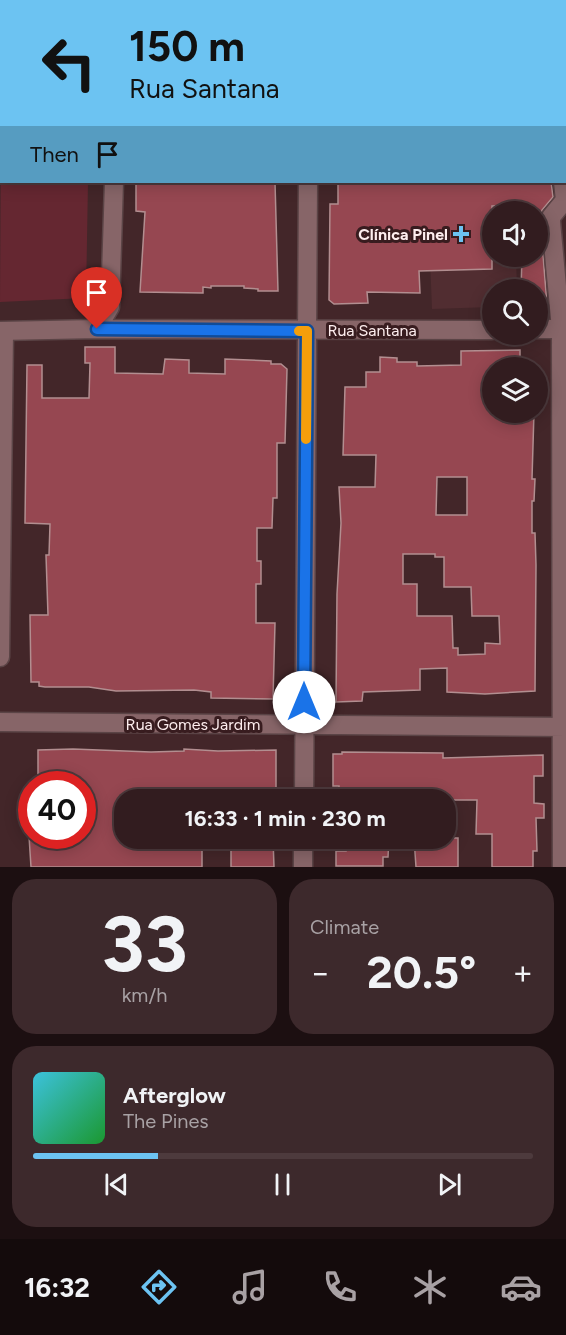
<!DOCTYPE html>
<meta charset="utf-8">
<style>
body{margin:0;font-family:Figtree,sans-serif;background:#3d292c;color:#f1f3f6;height:100vh;display:flex;flex-direction:column;font-size:22px;white-space:nowrap}
*{box-sizing:border-box;margin:0}
p{font-size:20px;color:#a8a1a4}
.icon{flex:none;width:33px;height:33px;fill:none;stroke:currentColor;stroke-width:2;stroke-linecap:round;stroke-linejoin:round}
.map{position:relative;height:867px;overflow:hidden}
.drawer{display:flex;flex-direction:column;gap:12px;padding:12px;background:#1c0f11;flex:1}
.drawer>*{flex:none}
.hud{position:absolute;left:0px;top:0px;width:567px;height:183px;box-shadow:0 3px 15px #0003,0 0 0 2px #4d3a3d;background:#6cc3f2;color:#111;overflow:hidden}
.fabs{position:absolute;left:482px;top:201px;display:grid;gap:12px}
.fabs a{display:grid;place-items:center;width:66px;height:66px;border-radius:50%;background:#321c1f;box-shadow:0 3px 15px #0003,0 0 0 2px #4d3a3d;font-size:30px}
.speed{position:absolute;left:18px;top:771px;display:flex;gap:12px;font-size:30px;font-weight:700;text-align:center}
.speed>*{display:grid;place-content:center;width:78px;height:78px;border-radius:50%;background:#321c1f;box-shadow:0 3px 15px #0003,0 0 0 2px #4d3a3d;line-height:1}
.speed .limit{border:9px solid #d22;background:#fff;color:#111}
.pin{position:absolute;display:grid;place-items:center;width:51px;height:51px;color:#fff;margin:-62px -26px;border-radius:50% 50% 50% 0;rotate:-45deg;box-shadow:0 0 6px #0007}
.pin .icon{rotate:45deg}
.me{position:absolute;width:66px;margin:-33px;rotate:0deg;stroke-linejoin:round;filter:drop-shadow(0 0 4px #0008)}
.turn{display:flex;align-items:center;gap:21px;height:126px;padding:0 30px;font-size:27px}
.turn .icon{width:78px;height:78px;stroke-width:2.5}
.turn b{display:block;font-size:42px;line-height:51px}
.then{display:flex;align-items:center;height:57px;padding:0 30px;background:#0003;gap:12px;font-size:22px}
.big{font-size:45px;font-weight:700;line-height:1.1}
.drawer .tile{flex:1;display:flex;flex-direction:column;justify-content:center;gap:9px;min-width:0;padding:0 21px;border-radius:24px;background:#3d292c}
.drawer .dial{align-items:center;gap:0}
.dial b{font-size:78px;line-height:1}
.song{display:flex;align-items:center;gap:18px}
.cover{width:72px;height:72px;border-radius:9px;background:linear-gradient(135deg,hsl(190 70% 55%),hsl(130 70% 35%))}
.played{height:6px;border-radius:3px;background:linear-gradient(90deg,#6cc3f2 25%,#4d3a3d 25%)}
.keys{display:flex;justify-content:space-around;direction:ltr}
.heat{display:flex;justify-content:space-between;align-items:center;font-size:33px;direction:ltr}
.drawer .tiles{flex:1;display:grid;gap:12px;grid-template-columns:1fr 1fr}
.tile:last-child{grid-column:span 2}
.trip{position:absolute;left:114px;top:789px;width:342px;height:60px;border-radius:24px;background:#321c1f;box-shadow:0 3px 15px #0003,0 0 0 2px #4d3a3d;font-weight:700;line-height:60px;text-align:center}
.dock{display:flex;height:96px;justify-content:space-around;align-items:center;background:#140b0c;color:#a8a1a4}
.dock .icon{width:42px;height:42px}
.dock .selected{color:#6cc3f2}
.dock b{font-size:27px;color:#f1f3f6}
.map>svg:first-child{display:block}
</style>
<div class="map">
<svg width="566" height="867" viewBox="0 0 566 867">
<rect width="100%" height="100%" fill="#432629"/>
<path fill="#512d31" d="M427,182h86l1,29 -22,1v44l24,1 1,32 -25,1v17l-60,2z"/>
<path fill="#652731" d="M1,120l1,62h86l-2,116 -86,4z"/>
<path fill="#964751" stroke="#b28e90" stroke-width="1.5" fill-rule="evenodd" d="M136,182h139l3,109h-20v-2l-14,-1v-2h-33v2l-8,-1v6l-63,-1 5,-80 -9,-1z
M338,182h213l2,15 -11,13 -2,7 7,88h-10v-15h-16l1,-34h15v-44h-18v-7l-27,1v63l-73,2 1,22 -53,-1 1,11 -34,1 -5,-4 1,-96h8z
M85,347h30v26l48,1 2,-15 24,1v13l36,1v-15l46,2v3h10l6,5 -2,74h-8v55h-4l-1,30h-15v33h4v23h-5v39h19l-2,76 -62,-1v-6l-17,-2 -78,1 -27,-4h-44l-6,-1v-4h-8l-1,-67h18l-2,-60h3l1,-31 -25,-1 2,-158h15v33h47l1,-35h-5z
M520,350v18h-28v44h42l-2,67h3l-1,22h-2v32h3l1,32 -1,126 -50,3 -38,-2v-24l-27,1v21l-57,2 -1,9 -26,1 1,-108 4,-71 -2,-36h36l1,-32h-33l2,-68h21v-15h14v-15l17,1v4h20v4l44,-1v-14zM437,477h30v38h-31zM403,554h32v3h9v30h27l1,29h27l1,28 -15,-1v11l-27,1v-7h-5l-1,-32h-35v-32h-14z
M73,749l78,3 33,-1v-2l34,2 58,-1v50h-152v38l78,2v27h-171l-2,-31h53v-52h-32v-11l-12,1v-24z
M342,752l101,1v5l100,-3v21h-9v27l10,1v14h-8l1,33h-4v16h-41v-33h-16l1,-34h-49v-6h-26v5l-63,1v-14h-6v-32h9z
M231,838h42l1,29h-43z
M345,838h44l-1,19h-5v9h-47v-15h10z
M414,838h44v29h-42z"/>
<g fill="none" stroke-linecap="round" stroke-linejoin="round">
<defs>
<path id="minor" d="M122,2l2,-2
M309,2v-2
M0,84l2,-2
M97,329l13,-22 4,-125
M537,329h29
M0,331l97,-2 395,1
M0,657l4,-325
M0,722l566,5
M304,800l4,-618
M303,867v-29
M562,867l-1,-538 -10,-107v-5l14,-17 -2,-18"/>
<path id="major" d="M98,2l2,-2
M147,2l2,-2
M0,65l2,-1
M0,109l2,-2"/>
</defs>
<use href="#minor" stroke="#5b4446" stroke-width="21"/>
<use href="#major" stroke="#5b4446" stroke-width="21"/>
<use href="#minor" stroke="#876568" stroke-width="18"/>
<use href="#major" stroke="#7299b7" stroke-width="18"/>
</g>
<g fill="none" stroke-linecap="round" stroke-linejoin="round">
<defs>
<path id="route" d="M97,329l210,2 -3,371"/>
</defs>
<use href="#route" stroke="#114b97" stroke-width="15"/>
<use href="#route" stroke="#1a73e8" stroke-width="10"/>
<path stroke="#f59e0b" stroke-width="10" d="M299,331h8l-1,108"/>
</g>
<path fill="#6cc3f2" stroke="#381c1f" stroke-width="2" d="M458 225h6v6h6v6h-6v6h-6v-6h-6v-6h6z"/>
<g text-anchor="middle" dominant-baseline="central" stroke-width="6" stroke-linejoin="round" paint-order="stroke">
<g font-size="16" font-weight="bold" fill="#fdedee" stroke="#381c1f" text-anchor="end">
<text x="448" y="234">Clínica Pinel</text>
</g>
<g font-size="16" fill="#fdedee" stroke="#381c1f">
<text x="372" y="330">Rua Santana</text>
<text x="193" y="724">Rua Gomes Jardim</text>
</g>
</g>
</svg>
<div class="fabs">
<a><svg class="icon" aria-label="sound" viewBox="0 0 24 24"><path d="M4 9h4l5-4v14l-5-4H4zM17 9q2 3 0 6"/></svg></a>
<a><svg class="icon" aria-label="search" viewBox="0 0 24 24"><circle cx="10" cy="10" r="6"/><path d="M15 15l6 6"/></svg></a>
<a><svg class="icon" aria-label="layers" viewBox="0 0 24 24"><path d="M12 4l9 5-9 5-9-5zM3 14l9 5 9-5"/></svg></a>
</div>
<div class="speed"><div class="limit">40</div></div>
<div class="pin" style="left:97px;top:329px;background:#d93025"><svg class="icon" aria-label="arrive" viewBox="0 0 24 24"><path d="M6 21V4h12l-3 4 3 4H6"/></svg></div>
<svg class="me" style="left:304px;top:702px" viewBox="-20 -20 40 40"><circle r="19" fill="#fff"/><path d="M0-13L10 11 0 6-10 11z" fill="#1a73e8"/></svg>
<div class="trip">16:33 · 1 min · 230 m</div>
<div class="hud">
<div class="turn"><svg class="icon" aria-label="left" viewBox="0 0 24 24"><path d="M17 20v-9H6M10 6l-5 5 5 5"/></svg><div><b>150 m</b>Rua Santana</div></div>
<div class="then">Then<svg class="icon" aria-label="arrive" viewBox="0 0 24 24"><path d="M6 21V4h12l-3 4 3 4H6"/></svg></div>
</div>
</div>
<section class="drawer">
<div class="tiles">
<div class="tile dial"><b>33</b><p>km/h</p></div>
<div class="tile"><p>Climate</p>
<div class="heat"><a>−</a><b class="big">20.5°</b><a>+</a></div>
</div>
<div class="tile">
<div class="song"><i class="cover"></i><div><b>Afterglow</b><p>The Pines</p></div></div>
<div class="played"></div>
<div class="keys"><svg class="icon" aria-label="previous" viewBox="0 0 24 24"><path d="M18 5L8 12l10 7zM5 5v14"/></svg><svg class="icon" aria-label="pause" viewBox="0 0 24 24"><path d="M8 5v14M16 5v14"/></svg><svg class="icon" aria-label="next" viewBox="0 0 24 24"><path d="M6 5l10 7-10 7zM19 5v14"/></svg></div>
</div>
</div>
</section>
<nav class="dock">
<b>16:32</b>
<svg class="icon selected" aria-label="directions" viewBox="0 0 24 24"><path d="M12 3l9 9-9 9-9-9zM9 14v-3h6M13 9l2 2-2 2"/></svg>
<svg class="icon" aria-label="music" viewBox="0 0 24 24"><path d="M9 18V5l10-2v13"/><circle cx="6" cy="18" r="3"/><circle cx="16" cy="16" r="3"/></svg>
<svg class="icon" aria-label="phone" viewBox="0 0 24 24"><path d="M5 4h4l2 5-3 2q2 4 5 5l2-3 5 2v4C11 20 4 13 5 4z"/></svg>
<svg class="icon" aria-label="climate" viewBox="0 0 24 24"><path d="M12 3v18M4 7l16 10M4 17L20 7"/></svg>
<svg class="icon" aria-label="car" viewBox="0 0 24 24"><path d="M5 17H2v-5l4-1 3-4h7l3 4 3 1v5h-3M9 17h6M6 11h13"/><circle cx="7" cy="17" r="2"/><circle cx="17" cy="17" r="2"/></svg>
</nav>
